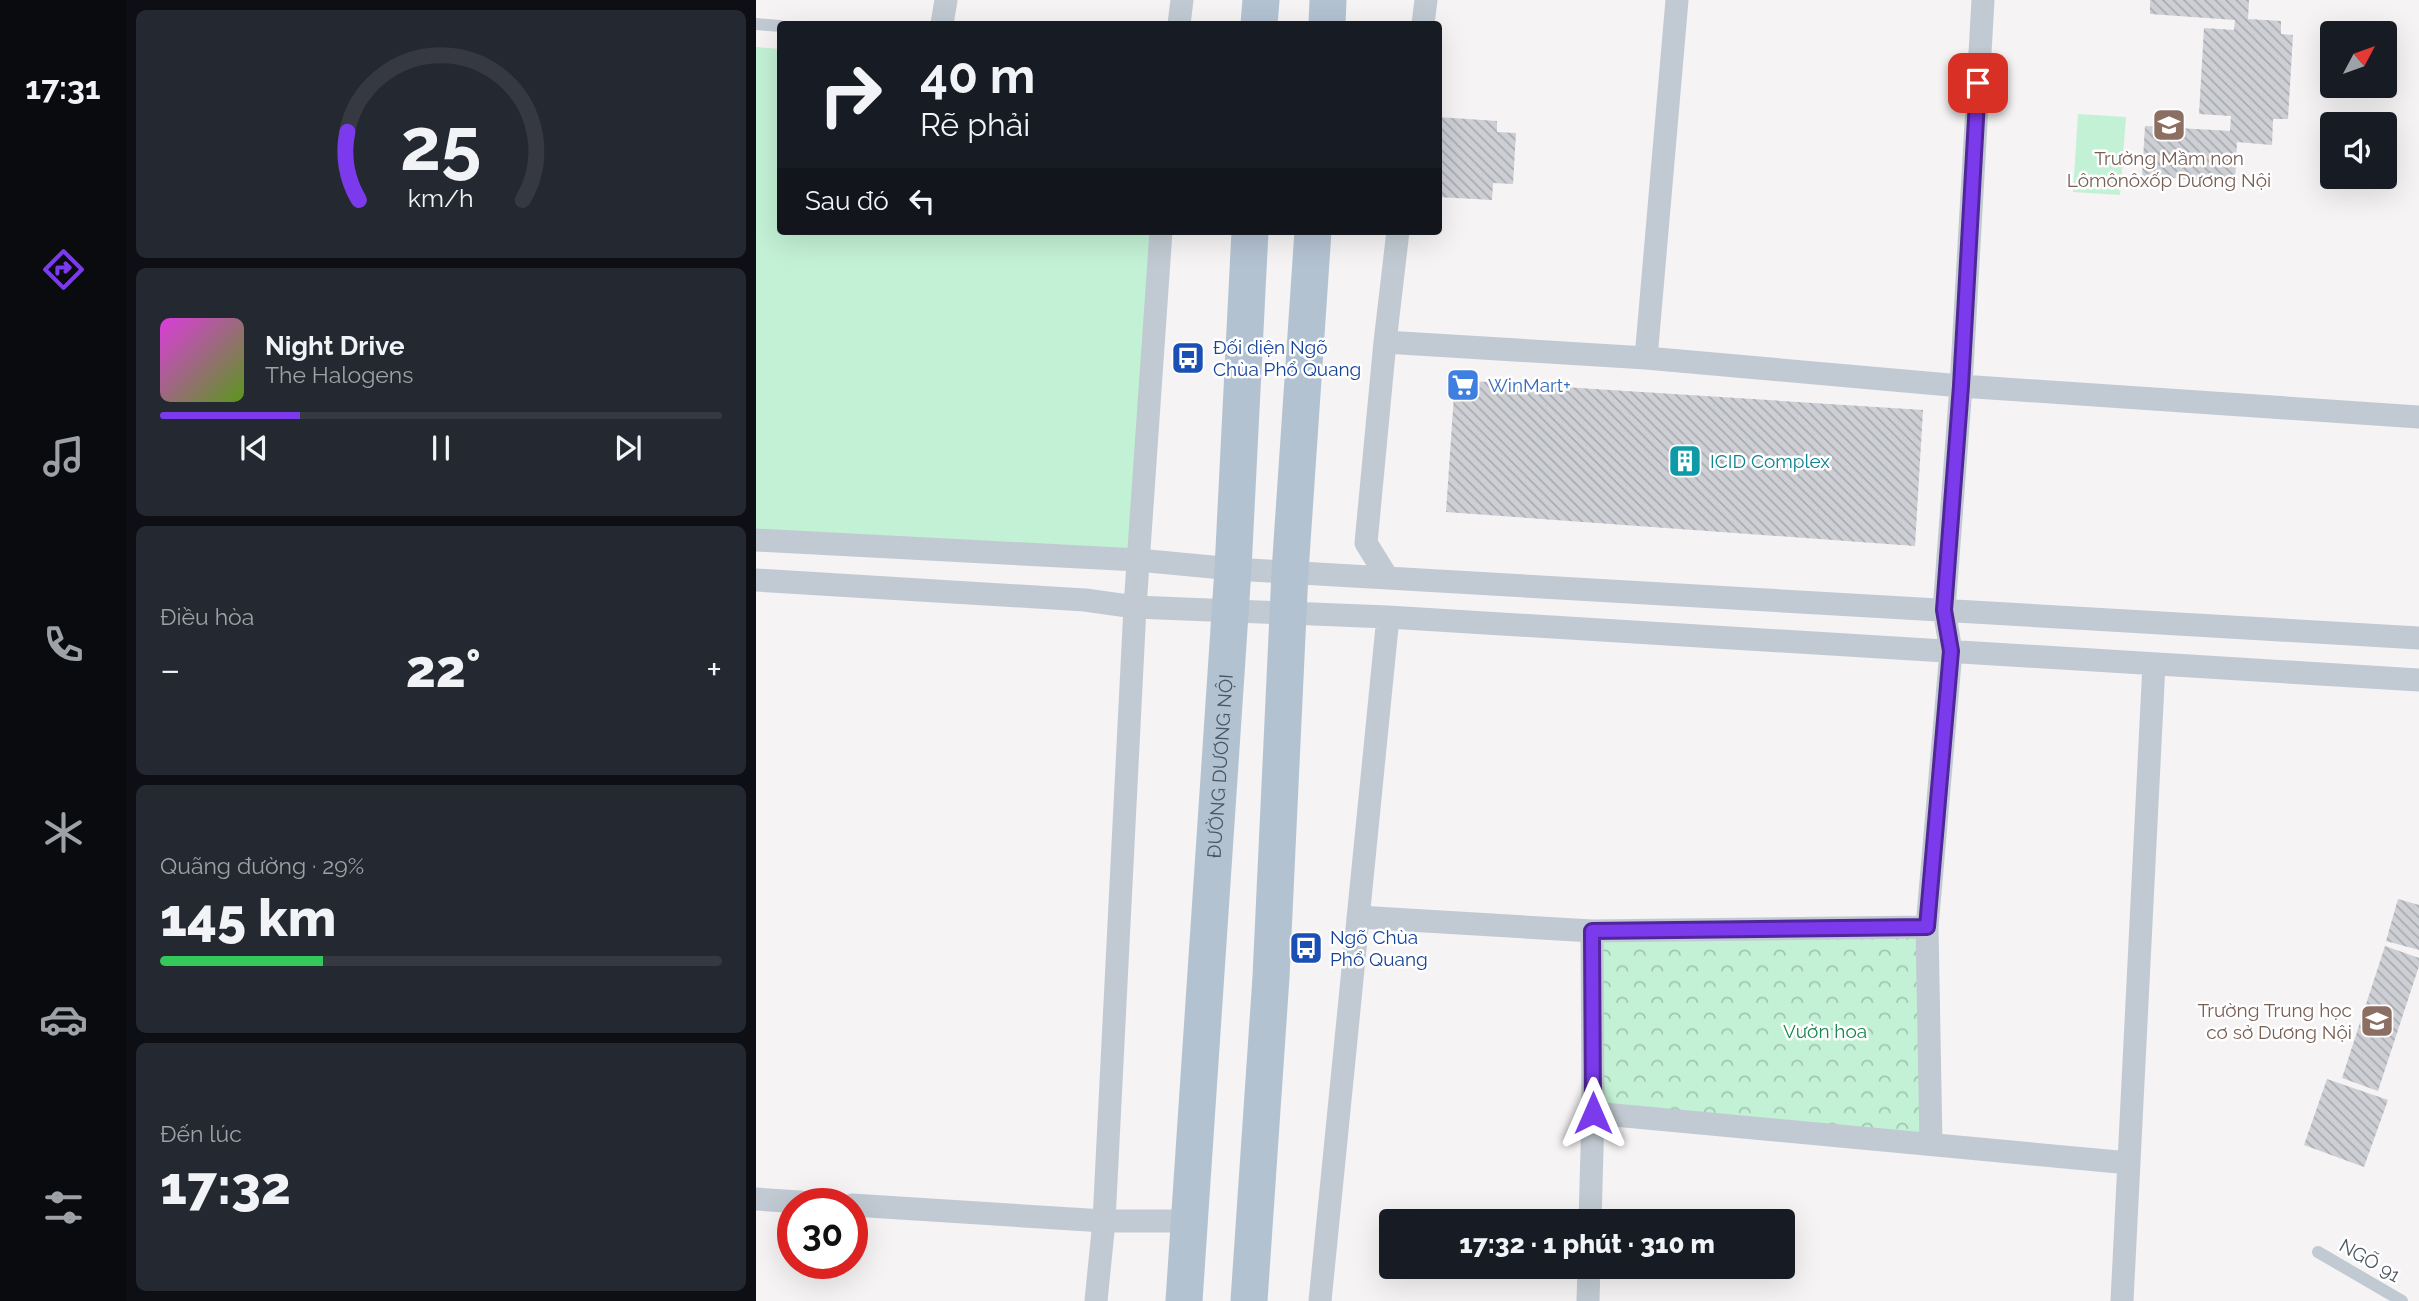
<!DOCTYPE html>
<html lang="vi">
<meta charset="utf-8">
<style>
body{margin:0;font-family:Raleway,sans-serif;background:#242831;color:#f1f3f6;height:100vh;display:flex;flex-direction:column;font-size:26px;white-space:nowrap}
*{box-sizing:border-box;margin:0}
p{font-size:23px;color:#9ea1a6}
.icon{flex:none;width:38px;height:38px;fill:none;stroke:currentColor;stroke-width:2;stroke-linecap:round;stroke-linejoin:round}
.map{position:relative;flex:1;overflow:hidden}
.drawer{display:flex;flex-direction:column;gap:10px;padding:10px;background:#0d0f14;width:630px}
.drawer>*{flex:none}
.guide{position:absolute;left:21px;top:21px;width:665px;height:214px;border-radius:7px;box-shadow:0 7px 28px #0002;background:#171b24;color:#f1f3f6;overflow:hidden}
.needle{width:46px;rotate:49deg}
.controls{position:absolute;left:1564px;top:21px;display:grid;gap:14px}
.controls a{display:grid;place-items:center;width:77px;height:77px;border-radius:7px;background:#171b24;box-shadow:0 7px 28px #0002;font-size:35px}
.speed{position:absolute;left:21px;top:1188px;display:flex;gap:14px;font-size:35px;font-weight:700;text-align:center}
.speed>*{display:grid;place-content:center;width:91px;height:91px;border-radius:50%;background:#171b24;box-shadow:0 7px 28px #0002;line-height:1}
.speed .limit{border:10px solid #d22;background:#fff;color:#111}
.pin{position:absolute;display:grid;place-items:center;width:60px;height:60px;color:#fff;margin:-30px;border-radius:14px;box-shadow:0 4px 10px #0006}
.me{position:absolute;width:77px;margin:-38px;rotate:0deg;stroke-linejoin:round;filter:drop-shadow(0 0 5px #0008)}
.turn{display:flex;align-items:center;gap:24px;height:147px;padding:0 28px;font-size:32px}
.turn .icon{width:91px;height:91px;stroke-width:2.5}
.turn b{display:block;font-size:49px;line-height:60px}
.then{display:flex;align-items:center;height:66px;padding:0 28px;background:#0003;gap:14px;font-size:26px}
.big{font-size:52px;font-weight:800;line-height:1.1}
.drawer .card{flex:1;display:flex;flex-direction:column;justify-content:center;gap:10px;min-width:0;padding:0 24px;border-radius:10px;background:#242831}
.drawer .dial{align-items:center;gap:0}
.dial svg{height:182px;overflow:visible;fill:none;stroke:#363941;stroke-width:7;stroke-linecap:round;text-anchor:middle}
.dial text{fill:#f1f3f6;stroke:none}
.song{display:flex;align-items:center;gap:21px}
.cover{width:84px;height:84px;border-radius:10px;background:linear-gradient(135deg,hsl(300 70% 55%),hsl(90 70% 35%))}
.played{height:7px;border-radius:4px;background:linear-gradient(90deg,#7c3aed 25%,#363941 25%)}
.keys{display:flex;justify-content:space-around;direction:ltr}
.heat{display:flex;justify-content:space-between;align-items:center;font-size:38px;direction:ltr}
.charge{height:10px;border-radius:5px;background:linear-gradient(90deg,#34c759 29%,#363941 0)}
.trip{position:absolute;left:623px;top:1209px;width:416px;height:70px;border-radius:7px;background:#171b24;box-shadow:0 7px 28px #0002;font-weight:800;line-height:70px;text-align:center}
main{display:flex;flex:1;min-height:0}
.dock{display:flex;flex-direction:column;width:126px;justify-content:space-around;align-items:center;background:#090b0e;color:#9ea1a6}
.dock .icon{width:49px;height:49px}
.dock .current{color:#7c3aed}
.dock b{font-size:32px;color:#f1f3f6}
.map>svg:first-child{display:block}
</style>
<main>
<nav class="dock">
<b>17:31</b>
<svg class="icon current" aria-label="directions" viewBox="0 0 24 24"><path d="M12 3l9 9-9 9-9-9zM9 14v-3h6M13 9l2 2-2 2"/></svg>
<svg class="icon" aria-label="music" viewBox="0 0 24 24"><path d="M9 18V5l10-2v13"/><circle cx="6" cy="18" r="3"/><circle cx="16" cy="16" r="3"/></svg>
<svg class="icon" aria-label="phone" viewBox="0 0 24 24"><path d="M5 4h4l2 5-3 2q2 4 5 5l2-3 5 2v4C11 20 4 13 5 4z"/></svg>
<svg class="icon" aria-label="climate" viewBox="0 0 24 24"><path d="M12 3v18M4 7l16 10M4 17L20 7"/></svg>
<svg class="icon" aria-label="car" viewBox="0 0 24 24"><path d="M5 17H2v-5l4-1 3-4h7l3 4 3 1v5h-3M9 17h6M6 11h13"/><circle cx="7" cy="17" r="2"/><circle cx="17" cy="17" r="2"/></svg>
<svg class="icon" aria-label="filters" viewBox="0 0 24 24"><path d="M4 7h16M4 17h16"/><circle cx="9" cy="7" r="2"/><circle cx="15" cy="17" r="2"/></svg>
</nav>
<section class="drawer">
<div class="card dial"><svg viewBox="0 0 100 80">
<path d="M14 69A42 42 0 1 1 86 69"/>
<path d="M14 69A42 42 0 0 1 9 39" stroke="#7c3aed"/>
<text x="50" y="56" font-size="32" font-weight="700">25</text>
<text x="50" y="72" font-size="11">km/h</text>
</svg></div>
<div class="card">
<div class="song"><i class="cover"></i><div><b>Night Drive</b><p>The Halogens</p></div></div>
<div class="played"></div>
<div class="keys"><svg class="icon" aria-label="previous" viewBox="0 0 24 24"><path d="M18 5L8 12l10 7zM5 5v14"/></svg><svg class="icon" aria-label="pause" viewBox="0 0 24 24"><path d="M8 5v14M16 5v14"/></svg><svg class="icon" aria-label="next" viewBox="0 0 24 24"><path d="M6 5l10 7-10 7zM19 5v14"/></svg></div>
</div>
<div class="card"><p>Điều hòa</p>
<div class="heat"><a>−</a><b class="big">22°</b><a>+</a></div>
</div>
<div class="card"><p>Quãng đường · 29%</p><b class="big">145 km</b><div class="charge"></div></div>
<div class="card"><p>Đến lúc</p><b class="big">17:32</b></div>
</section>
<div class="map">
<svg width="1663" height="1301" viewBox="0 0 1663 1301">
<defs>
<pattern id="park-crowns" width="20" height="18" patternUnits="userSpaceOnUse" patternTransform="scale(1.75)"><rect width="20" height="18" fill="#c3f1d5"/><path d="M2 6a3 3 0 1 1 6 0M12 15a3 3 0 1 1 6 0" fill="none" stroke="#a0c6b0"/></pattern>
<pattern id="building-back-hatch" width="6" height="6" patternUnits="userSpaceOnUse" patternTransform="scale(1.75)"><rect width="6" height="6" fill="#cdcfd5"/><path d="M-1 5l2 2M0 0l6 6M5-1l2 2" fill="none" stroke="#a8abb0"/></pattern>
</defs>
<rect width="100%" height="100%" fill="#f5f3f3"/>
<path fill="#c3f1d5" d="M0,47l24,2v182h372l-20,319 -376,-19z
M1322,114l48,3 -6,78 -47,-3z"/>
<path fill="url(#park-crowns)" d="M1167,931l3,208 -328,-30 -1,-173z"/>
<path fill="url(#building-back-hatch)" d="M1394,0h99l-1,19 33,2v13l12,1 -5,84h-15l-1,26 -35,-3 -2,40 -93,-6 3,-50 85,5 1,-15 -32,-2 5,-86 30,2 1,-10 -85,-6z
M682,117l59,4v11l19,1 -3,51 -20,-1 -1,17 -54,-3z
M699,380l468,30 -8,136 -469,-34z
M1642,899l21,6v45l-33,-9z
M1629,946l34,12v8l-41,125 -36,-13z
M1571,1079l61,21 -24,67 -60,-22z"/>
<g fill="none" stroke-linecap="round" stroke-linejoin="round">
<path stroke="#c1cad2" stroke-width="12" d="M0,24l24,2
M1562,1252l84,49"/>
<path stroke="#c1cad2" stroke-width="23" d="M186,24l4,-24
M423,24l3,-24
M667,24l3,-24
M629,342l261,16 315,28 458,31
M890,358l31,-358
M0,540l382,20 95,9 1186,69
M631,577l-21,-34 19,-201 13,-111
M0,580l329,20 50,7 253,10 1031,63
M602,917l234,14 335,-4 24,-276 -7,-41 17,-224 22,-386
M1171,927l4,217
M837,1113l536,50
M0,1199l73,5
M96,1205l252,16h86
M834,1222l3,-109 -1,-182
M340,1301l8,-80 31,-614 26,-376
M564,1301l68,-684
M832,1301l1,-34
M1366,1301l32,-637"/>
<g stroke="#b3c2d1" stroke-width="37">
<path d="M503,24l2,-24"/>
<path d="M571,24l1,-24"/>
<path id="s1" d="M428,1301l49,-732 17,-338"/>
<path d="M493,1301l22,-324 19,-405 23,-341"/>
</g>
</g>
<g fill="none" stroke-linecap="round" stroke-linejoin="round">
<defs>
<path id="route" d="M837,1113l-1,-182 335,-4 24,-276 -7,-41 17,-224 17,-303"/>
</defs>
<use href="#route" stroke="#51269a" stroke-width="18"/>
<use href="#route" stroke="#7c3aed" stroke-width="12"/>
</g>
<defs>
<symbol id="school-square" viewBox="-11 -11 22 22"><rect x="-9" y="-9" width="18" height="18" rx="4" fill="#8d6e63" stroke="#fff"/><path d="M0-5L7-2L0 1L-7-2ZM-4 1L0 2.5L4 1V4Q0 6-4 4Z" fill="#fff"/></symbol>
<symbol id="bus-square" viewBox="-11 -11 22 22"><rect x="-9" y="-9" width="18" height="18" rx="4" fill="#1a4fb4" stroke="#fff"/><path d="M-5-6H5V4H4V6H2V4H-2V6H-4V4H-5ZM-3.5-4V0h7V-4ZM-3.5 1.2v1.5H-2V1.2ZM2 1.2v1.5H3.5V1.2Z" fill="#fff"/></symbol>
<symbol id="supermarket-square" viewBox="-11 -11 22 22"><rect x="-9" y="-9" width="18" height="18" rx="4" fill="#3f7fe0" stroke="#fff"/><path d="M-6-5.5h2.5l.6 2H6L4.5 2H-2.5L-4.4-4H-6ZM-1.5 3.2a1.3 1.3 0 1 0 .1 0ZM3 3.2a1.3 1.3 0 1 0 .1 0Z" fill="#fff"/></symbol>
<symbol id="building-square" viewBox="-11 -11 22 22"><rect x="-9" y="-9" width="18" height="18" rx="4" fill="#0f9aa8" stroke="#fff"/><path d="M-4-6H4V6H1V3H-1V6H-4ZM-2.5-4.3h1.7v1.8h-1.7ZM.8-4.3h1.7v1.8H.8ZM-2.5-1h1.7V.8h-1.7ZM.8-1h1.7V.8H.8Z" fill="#fff"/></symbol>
</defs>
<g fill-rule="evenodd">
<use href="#school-square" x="1394" y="106" width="38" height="38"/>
<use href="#bus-square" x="413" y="339" width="38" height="38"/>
<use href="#supermarket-square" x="688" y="366" width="38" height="38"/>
<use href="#building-square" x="910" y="442" width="38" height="38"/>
<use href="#bus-square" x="531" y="929" width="38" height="38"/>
<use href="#school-square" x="1602" y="1002" width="38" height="38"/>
</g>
<g text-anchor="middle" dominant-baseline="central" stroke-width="5" stroke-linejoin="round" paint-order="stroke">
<g font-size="19" fill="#785e54" stroke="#fff">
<text x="1413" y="158">Trường Mầm non<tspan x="1413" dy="22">Lômônôxốp Dương Nội</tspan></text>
<text x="1596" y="1010" text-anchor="end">Trường Trung học<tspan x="1596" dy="22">cơ sở Dương Nội</tspan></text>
</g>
<g font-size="19" fill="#164399" stroke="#fff" text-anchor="start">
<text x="457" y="347">Đối diện Ngõ<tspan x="457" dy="22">Chùa Phổ Quang</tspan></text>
<text x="574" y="937">Ngõ Chùa<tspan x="574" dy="22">Phổ Quang</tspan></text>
</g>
<g font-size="19" fill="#366cbe" stroke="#fff" text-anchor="start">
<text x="732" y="385">WinMart+</text>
</g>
<g font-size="19" fill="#0d838f" stroke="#fff" text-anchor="start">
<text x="954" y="461">ICID Complex</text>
</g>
<g font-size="19" fill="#4a5661" stroke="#fff">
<text stroke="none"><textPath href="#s1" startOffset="536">ĐƯỜNG DƯƠNG NỘI</textPath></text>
<text transform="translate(1614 1260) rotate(30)">NGÕ 91</text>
</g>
<g font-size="19" fill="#17864f" stroke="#fff">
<text x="1069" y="1031">Vườn hoa</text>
</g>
</g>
</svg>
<div class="controls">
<a><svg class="needle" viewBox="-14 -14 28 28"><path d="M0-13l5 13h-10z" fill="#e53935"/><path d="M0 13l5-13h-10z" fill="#9ea1a6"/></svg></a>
<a><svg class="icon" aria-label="sound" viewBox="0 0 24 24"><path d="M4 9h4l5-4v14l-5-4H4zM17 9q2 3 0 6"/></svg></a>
</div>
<div class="speed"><div class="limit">30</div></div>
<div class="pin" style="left:1222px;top:83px;background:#d93025"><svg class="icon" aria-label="arrive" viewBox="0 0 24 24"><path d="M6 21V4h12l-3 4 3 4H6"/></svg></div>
<svg class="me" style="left:837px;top:1113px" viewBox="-20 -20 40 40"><path d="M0-17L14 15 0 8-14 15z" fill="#7c3aed" stroke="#fff" stroke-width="4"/></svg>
<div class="trip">17:32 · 1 phút · 310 m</div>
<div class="guide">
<div class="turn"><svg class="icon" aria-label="right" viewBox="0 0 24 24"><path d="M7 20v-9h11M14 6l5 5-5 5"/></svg><div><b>40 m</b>Rẽ phải</div></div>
<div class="then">Sau đó<svg class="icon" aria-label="left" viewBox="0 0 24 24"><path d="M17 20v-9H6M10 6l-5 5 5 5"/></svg></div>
</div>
</div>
</main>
